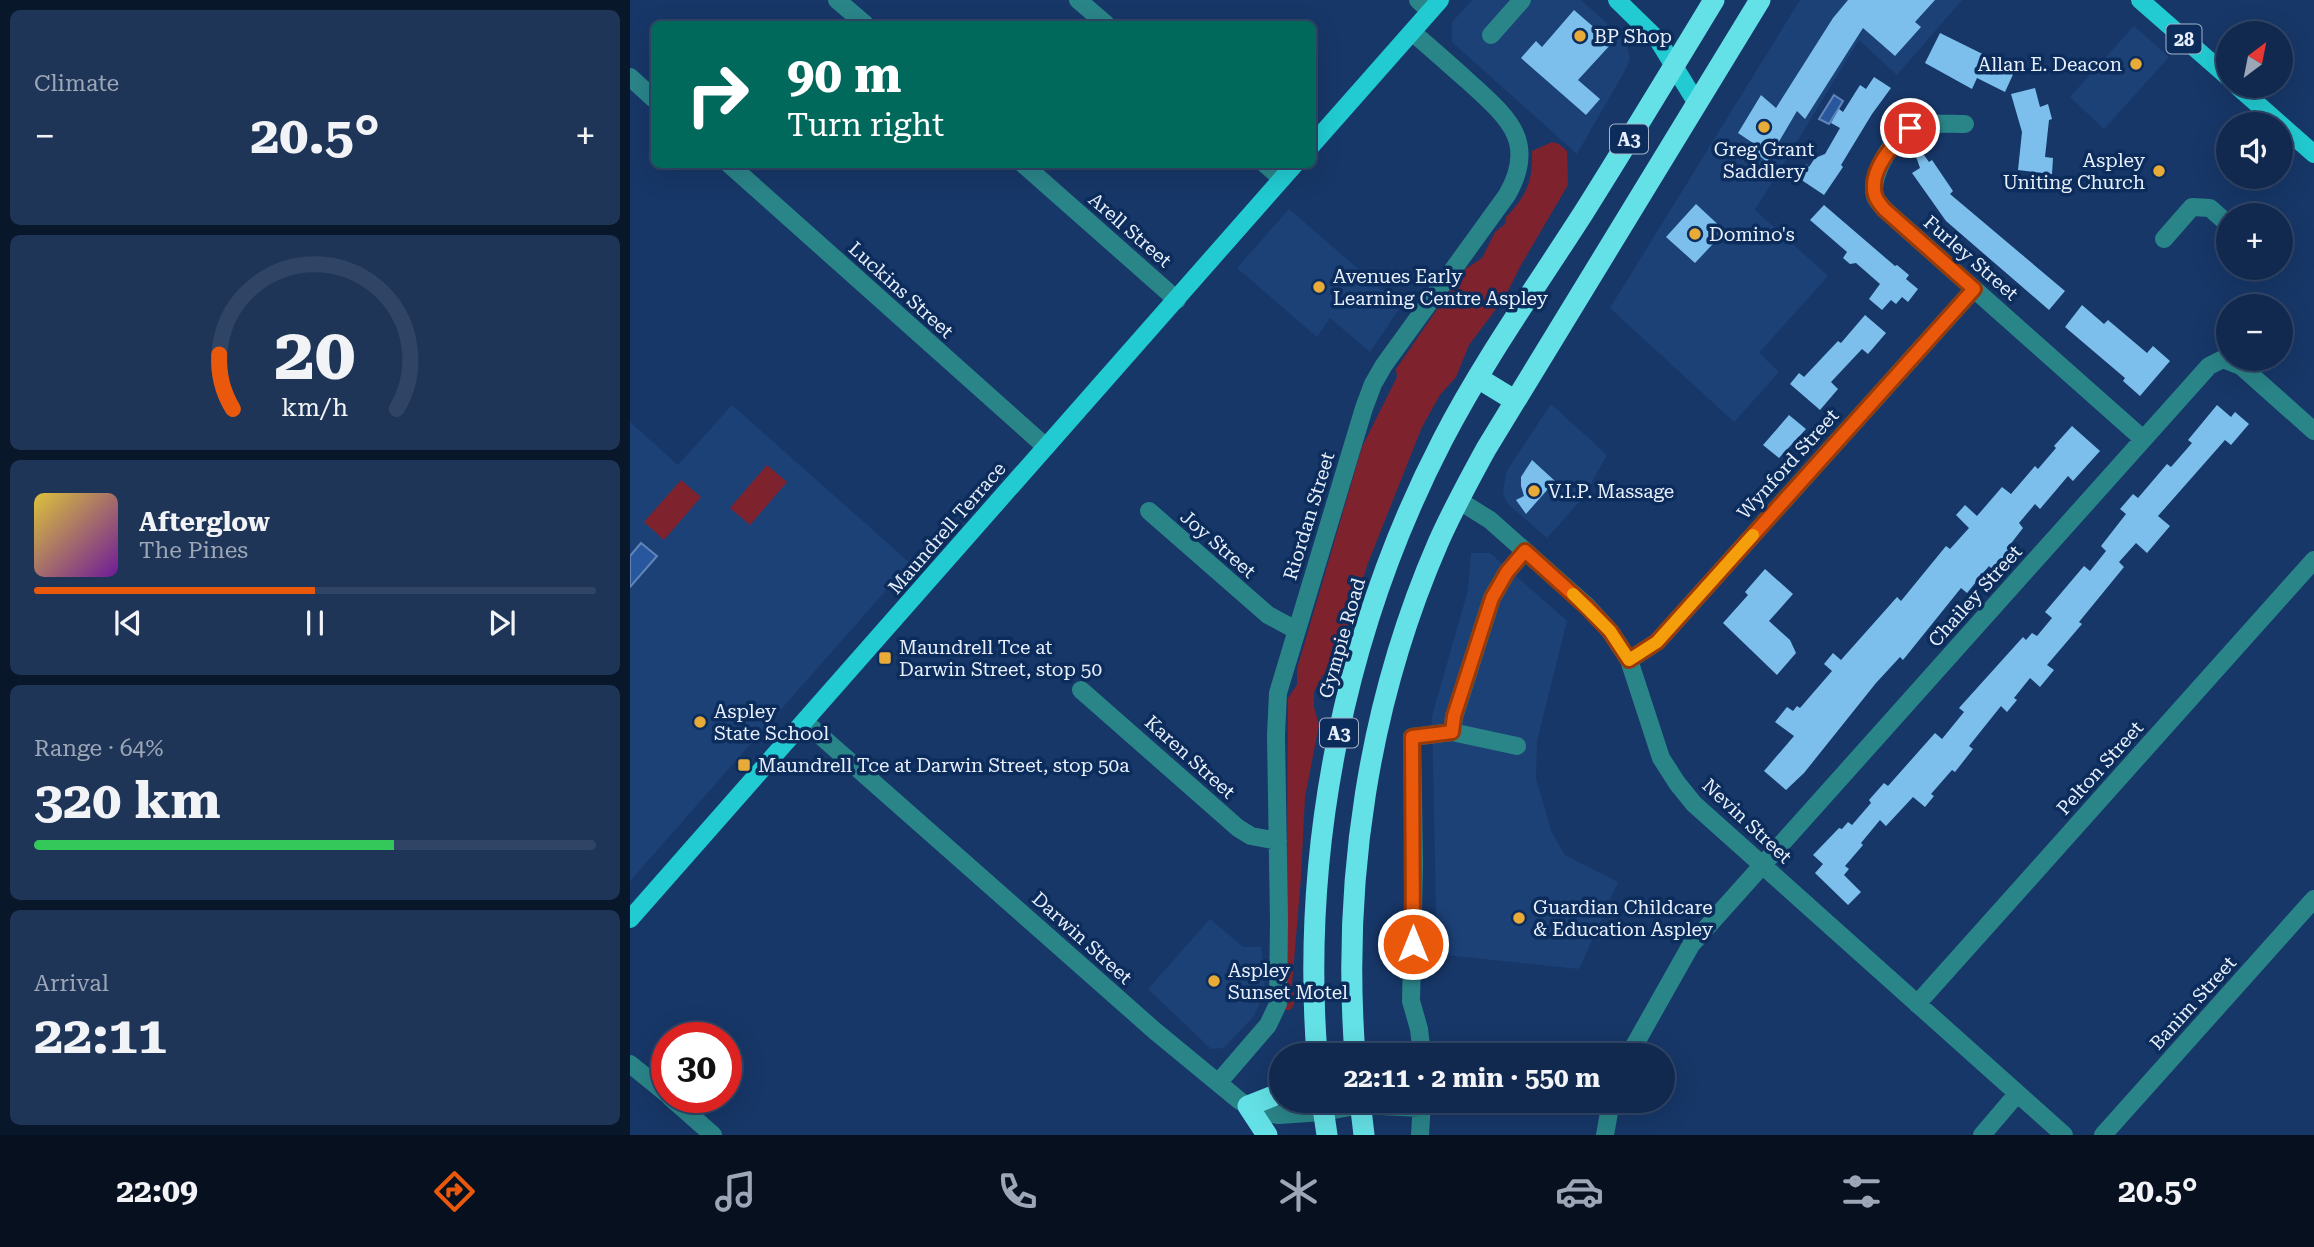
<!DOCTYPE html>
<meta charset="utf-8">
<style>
body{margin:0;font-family:"Roboto Serif",serif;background:#1e3558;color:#f1f3f6;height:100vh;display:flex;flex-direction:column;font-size:26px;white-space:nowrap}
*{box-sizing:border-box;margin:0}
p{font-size:23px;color:#9ca6b6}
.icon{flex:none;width:38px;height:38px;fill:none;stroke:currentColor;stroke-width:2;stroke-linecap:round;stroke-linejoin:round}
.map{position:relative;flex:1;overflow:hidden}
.details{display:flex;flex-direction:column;gap:10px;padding:10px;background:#09172b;width:630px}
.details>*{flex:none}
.guide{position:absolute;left:21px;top:21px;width:665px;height:147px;border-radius:10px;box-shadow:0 7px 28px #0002,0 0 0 2px #304566;background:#00695c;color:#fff;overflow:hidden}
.needle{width:46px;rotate:32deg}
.buttons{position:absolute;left:1586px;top:21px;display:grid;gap:14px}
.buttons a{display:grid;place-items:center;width:77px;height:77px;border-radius:50%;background:#11294e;box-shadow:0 7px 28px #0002,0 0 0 2px #304566;font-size:35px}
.speed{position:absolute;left:21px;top:1022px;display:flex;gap:14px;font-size:35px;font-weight:700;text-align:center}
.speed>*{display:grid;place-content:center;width:91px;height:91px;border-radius:50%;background:#11294e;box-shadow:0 7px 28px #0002,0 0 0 2px #304566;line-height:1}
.speed .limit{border:10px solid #d22;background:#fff;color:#111}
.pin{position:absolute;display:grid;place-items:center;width:60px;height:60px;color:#fff;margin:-30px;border:4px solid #fff;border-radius:50%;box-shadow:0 2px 7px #0007}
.me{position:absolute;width:77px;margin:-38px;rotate:0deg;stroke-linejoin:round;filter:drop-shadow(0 0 5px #0008)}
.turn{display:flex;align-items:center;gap:24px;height:147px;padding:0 21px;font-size:32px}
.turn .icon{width:91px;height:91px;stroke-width:2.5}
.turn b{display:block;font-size:49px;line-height:60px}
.big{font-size:52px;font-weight:700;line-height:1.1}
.details .tile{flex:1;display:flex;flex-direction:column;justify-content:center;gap:10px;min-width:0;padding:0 24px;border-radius:10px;background:#1e3558}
.details .dial{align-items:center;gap:0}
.dial svg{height:182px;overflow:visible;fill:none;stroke:#304566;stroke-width:7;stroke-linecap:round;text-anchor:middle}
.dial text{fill:#f1f3f6;stroke:none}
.song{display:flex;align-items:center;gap:21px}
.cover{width:84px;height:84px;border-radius:10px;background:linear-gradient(135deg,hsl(50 70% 55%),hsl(280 70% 35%))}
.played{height:7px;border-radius:4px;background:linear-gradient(90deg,#ea580c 50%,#304566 50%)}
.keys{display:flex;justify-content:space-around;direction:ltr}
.heat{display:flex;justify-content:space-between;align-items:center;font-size:38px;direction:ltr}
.charge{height:10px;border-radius:5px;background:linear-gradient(90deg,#34c759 64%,#304566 0)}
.trip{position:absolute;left:639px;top:1043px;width:406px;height:70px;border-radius:35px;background:#11294e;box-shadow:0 7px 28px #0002,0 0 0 2px #304566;font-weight:700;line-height:70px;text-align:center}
.tabs{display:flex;height:112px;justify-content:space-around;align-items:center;background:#07101f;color:#9ca6b6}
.tabs .icon{width:49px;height:49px}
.tabs .active{color:#ea580c}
.tabs b{font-size:32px;color:#f1f3f6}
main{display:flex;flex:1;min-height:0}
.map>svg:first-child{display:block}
</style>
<main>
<section class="details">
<div class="tile"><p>Climate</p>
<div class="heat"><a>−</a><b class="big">20.5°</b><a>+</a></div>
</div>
<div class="tile dial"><svg viewBox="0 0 100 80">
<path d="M14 69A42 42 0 1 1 86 69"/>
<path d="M14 69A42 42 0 0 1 8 45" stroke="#ea580c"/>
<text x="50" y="56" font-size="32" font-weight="700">20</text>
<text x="50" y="72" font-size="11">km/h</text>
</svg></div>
<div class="tile">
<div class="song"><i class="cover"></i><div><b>Afterglow</b><p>The Pines</p></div></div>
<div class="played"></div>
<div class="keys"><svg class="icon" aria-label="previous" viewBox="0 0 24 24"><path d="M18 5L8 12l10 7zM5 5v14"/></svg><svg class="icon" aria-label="pause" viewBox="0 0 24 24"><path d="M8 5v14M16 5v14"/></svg><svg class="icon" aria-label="next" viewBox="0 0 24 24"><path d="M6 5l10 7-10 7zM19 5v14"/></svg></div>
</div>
<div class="tile"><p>Range · 64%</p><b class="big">320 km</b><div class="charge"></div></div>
<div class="tile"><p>Arrival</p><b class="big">22:11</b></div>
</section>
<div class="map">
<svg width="1684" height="1135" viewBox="0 0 1684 1135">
<rect width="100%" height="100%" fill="#173768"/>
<path fill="#1c4177" d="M842,0h109l39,35 7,11 3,13 -3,8 -50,87 -125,-112v-20z
M1170,0h162l-65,75 -38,-35 -104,170 73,66 -69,77 20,19 -45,50 -124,-114z
M1504,26l35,31 -65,72 -34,-32z
M659,209l112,97 -31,46 -40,-34 -13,19 -80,-69z
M921,404l56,51 -24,43 -36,40 -40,-35 -4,-10 3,-21z
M102,405l178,158 -280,318v-459l48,43z
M841,553h19l77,68 -30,120 -1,38 16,54 13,22 53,27 -39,87 -142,-15 -5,-238 36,-126z
M580,919l33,28h18l4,32 -2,17 -9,20 -30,32 -13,1 -63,-60z"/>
<path fill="#7e232d" d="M922,142l7,2 8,7 1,34 -47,80 -16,32 -36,48 -13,32 -16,18 -18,32 -54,136 -33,102 -12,10 -9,17v15l5,18 -14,72 -4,80 -9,108c2,9 6,18 -2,25h-4l2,-312 9,-13v-16l65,-222 35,-70 -1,-8 68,-99 18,-12 13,-26 10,-8 1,-7c21,-22 27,-36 26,-66z
M137,465l20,17 -37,43 -20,-17z
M51,480l20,17 -37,43 -20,-18z"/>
<path fill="#29579d" stroke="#6285b9" stroke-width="2" d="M1204,95l9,6 -14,23 -10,-5z
M11,543l16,13 -27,31v-31z"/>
<path fill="#7cbfec" d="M1218,0h87l-20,22 6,5 -26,29 -32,-28 -58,91 -8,-8 -30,51 -17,-14 3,-5 -15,-10 23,-38 15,13 57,-90z
M944,10l38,33 -34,37 22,19 -14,16 -65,-57 15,-17 6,6z
M1310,33l75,37 -10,22 -28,-14 -5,11 -47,-26z
M1244,77l17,11 -19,26 -31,51 2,2 -19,28 -27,-18 9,-13 3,3 6,-9 10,-4 15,-26 -9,-5 8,-14 4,3 17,-27 6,4z
M1405,88l5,19 8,-3 4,15 -3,1 -4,37 8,1 -1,16 -34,-4 4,-38 -11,-38z
M1283,140l16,22 3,-2 21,31 -3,3 115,97 -16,19 -103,-89 -34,-48 8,-5 -9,-26z
M1066,204l29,27 -30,32 -29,-26z
M1194,205l71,61 2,-1 12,10 -3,4 12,10 -10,13 -6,-5 -6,7 -5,-4 -9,10 -13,-11 11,-15 -24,-21 -6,1 -7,-6 4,-6 -37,-32z
M1452,305l22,19 4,-4 39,33 6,-7 17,15 -30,35 -17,-15 2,-3 -60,-51z
M1235,315l21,18 -18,21 -6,-5 -31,33 7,7 -18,21 -30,-26 9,-11 5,4 34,-36 3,2z
M1587,405l14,12 4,-5 14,12 -18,21 -6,-5 -67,76 12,10 -23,27 -11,-10 -17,19 5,5 -45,55 3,2 -35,41 7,5 -14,17 -10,-9 -16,20 3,2 -10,12 -6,-6 -32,40 4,3 -18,23 -3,-2 -21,24 3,2 -9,11 -12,-10 -27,29 -6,-6 -19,23 2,2 -18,21 4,3 -5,6 17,17 -13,13 -33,-32 8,-9 -10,-9 26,-27 3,1 6,-7 4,3 19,-22 -2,-3 15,-17 4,3 47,-53 7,6 22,-27 -5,-4 64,-71 3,3 6,-7 5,3 15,-18 -7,-6 39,-46 6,5 16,-20 -5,-5 25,-32 -6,-5 13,-15 5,4 29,-34 4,3 21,-24 -4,-3z
M1159,415l17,14 -27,29 -16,-13z
M1442,426l28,25 -27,30 -5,-5 -28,33 -5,-5 -16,19 4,5 -14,18 3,2 -20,21 -3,-3 -22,27 -6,-5 -58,72 -3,-3 -24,26 -72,90 -18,17 -22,-19 30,-35 -19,-14 12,-15 6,4 4,-5 3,2 32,-37 -8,-7 9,-11 8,7 56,-63 4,4 45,-55 4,3 19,-21 -13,-13 9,-10 12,11 25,-29 9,7 24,-28 3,3 18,-21 -2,-2z
M902,460l23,21 -29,33 -10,-14 8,-4 -3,-10v-9z
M1135,569l28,25 -24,27 21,19 6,13 -19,22 -54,-52 25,-28 -3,-3z"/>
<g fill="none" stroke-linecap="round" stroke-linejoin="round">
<path stroke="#2a8589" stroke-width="18" d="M207,0l28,24
M448,0l28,24
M788,0l12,11
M861,35l31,-35
M0,77l24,22
M1335,124c-17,0 -35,-2 -51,3 -19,6 -45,48 -39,69 1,4 6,9 9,13l259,230
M99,164l317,283
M393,164l154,136
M635,164l17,15
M1534,239l28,-32 18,1 18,16
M828,500l32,20 97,86 23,25 19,29 32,98 16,25 17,21 370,331
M519,511l119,104 28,15
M999,660l28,-18 317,-353
M451,690l157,138 13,8 27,5
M175,722l350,309 85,70 19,11 20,3 44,-3 38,-7 61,3
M822,732l2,-15 38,-119 15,-26 18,-21
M1287,1004l397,-444
M792,1055l-3,-26 -8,-28 3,-138 -2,-126 40,-5 65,14
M999,1055l62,-110 518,-579 14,-7 18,7 73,65
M0,1064l37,30
M588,1083l50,-58 10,-21 1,-83 -3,-186 2,-42 86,-285 9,-24 11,-19 123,-170c31,-54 0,-78 -38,-113 -19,-17 -38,-34 -57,-50
M40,1097l43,38
M790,1135l2,-34
M975,1135l6,-34
M1352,1135l35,-41
M1473,1135l211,-236"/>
<path stroke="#21cbd1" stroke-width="18" d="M987,0l41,40 38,62
M1510,0l88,77
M1607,86l77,68
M682,145l128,-145
M0,919l665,-755"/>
<path stroke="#64e1e6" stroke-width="21" d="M848,378l36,22
M687,1055c-16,-211 29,-429 126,-616 41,-79 93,-152 141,-227 44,-70 87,-141 130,-212
M725,1055c-13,-174 13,-351 83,-512 14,-32 31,-63 48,-94l274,-449
M692,1101l5,34
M730,1101l4,34
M637,1135l-19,-29 33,-13"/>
</g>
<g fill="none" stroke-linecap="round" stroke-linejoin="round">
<defs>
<path id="route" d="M783,944l-1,-207 40,-5 2,-16 38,-118 15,-26 18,-21 62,56 23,24 19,29 28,-18 317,-353 -90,-80c-3,-4 -8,-9 -9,-14 -7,-25 19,-52 35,-67"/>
</defs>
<use href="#route" stroke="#983908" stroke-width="18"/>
<use href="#route" stroke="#ea580c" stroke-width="12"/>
<path stroke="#f59e0b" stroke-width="12" d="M943,594l37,37 19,29 28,-18 96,-107"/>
</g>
<g fill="#e8ab37" stroke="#0c2c5c" stroke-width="2.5">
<circle cx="950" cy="36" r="7"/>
<circle cx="1506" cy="64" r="7"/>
<circle cx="1134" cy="127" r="7"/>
<circle cx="1529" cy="171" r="7"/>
<circle cx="1065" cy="234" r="7"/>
<circle cx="689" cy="287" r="7"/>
<circle cx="904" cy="491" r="7"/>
<rect x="248" y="651" width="14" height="14" rx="3.5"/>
<circle cx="70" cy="722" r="7"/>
<rect x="107" y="758" width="14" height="14" rx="3.5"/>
<circle cx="889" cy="918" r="7"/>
<circle cx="584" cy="981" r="7"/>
</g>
<g text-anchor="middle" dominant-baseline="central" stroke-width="7" stroke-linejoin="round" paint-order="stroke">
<g fill="#0c2c5c" stroke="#a5b4cb" stroke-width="2">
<rect x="1536.5" y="24.5" width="35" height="29" rx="5"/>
<rect x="980" y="124.5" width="38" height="29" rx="5"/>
<rect x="690" y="718.5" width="38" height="29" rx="5"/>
</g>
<g font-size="18" font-weight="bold" fill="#e7effb">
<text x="1554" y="39">28</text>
<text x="999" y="139">A3</text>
<text x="709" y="733">A3</text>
</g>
<g font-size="19" fill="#e7effb" stroke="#0c2c5c" text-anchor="start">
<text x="964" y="36">BP Shop</text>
<text x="1492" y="64" text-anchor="end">Allan E. Deacon</text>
<text x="1134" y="149" text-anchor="middle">Greg Grant<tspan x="1134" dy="22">Saddlery</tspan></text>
<text x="1515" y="160" text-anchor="end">Aspley<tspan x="1515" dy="22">Uniting Church</tspan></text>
<text x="1079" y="234">Domino's</text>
<text x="703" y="276">Avenues Early<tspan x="703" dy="22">Learning Centre Aspley</tspan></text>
<text x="918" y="491">V.I.P. Massage</text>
<text x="269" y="647">Maundrell Tce at<tspan x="269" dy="22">Darwin Street, stop 50</tspan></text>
<text x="84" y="711">Aspley<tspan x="84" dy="22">State School</tspan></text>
<text x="128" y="765">Maundrell Tce at Darwin Street, stop 50a</text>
<text x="903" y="907">Guardian Childcare<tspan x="903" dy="22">&amp; Education Aspley</tspan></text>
<text x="598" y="970">Aspley<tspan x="598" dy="22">Sunset Motel</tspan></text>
</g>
<g font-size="19" fill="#e7effb" stroke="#0c2c5c">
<text transform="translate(500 230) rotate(41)">Arell Street</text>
<text transform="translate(1341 258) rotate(41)">Furley Street</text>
<text transform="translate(271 290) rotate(42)">Luckins Street</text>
<text transform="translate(1158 464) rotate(-48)">Wynford Street</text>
<text transform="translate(679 516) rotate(-73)">Riordan Street</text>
<text transform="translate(317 528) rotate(-49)">Maundrell Terrace</text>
<text transform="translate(588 544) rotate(41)">Joy Street</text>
<text transform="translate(1345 596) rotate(-48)">Chailey Street</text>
<text transform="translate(712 638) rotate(-74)">Gympie Road</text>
<text transform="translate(560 757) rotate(42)">Karen Street</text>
<text transform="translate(1470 768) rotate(-48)">Pelton Street</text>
<text transform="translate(1117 821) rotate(43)">Nevin Street</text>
<text transform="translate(452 938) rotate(42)">Darwin Street</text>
<text transform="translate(1563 1003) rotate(-48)">Banim Street</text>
</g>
</g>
</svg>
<div class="buttons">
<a><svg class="needle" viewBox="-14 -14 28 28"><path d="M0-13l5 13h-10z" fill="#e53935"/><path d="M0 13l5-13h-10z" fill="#9ca6b6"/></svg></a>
<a><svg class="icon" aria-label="sound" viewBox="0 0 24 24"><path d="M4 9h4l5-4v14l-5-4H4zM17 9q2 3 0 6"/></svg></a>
<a>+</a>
<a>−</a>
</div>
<div class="speed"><div class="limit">30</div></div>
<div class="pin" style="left:1280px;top:128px;background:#d93025"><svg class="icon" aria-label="arrive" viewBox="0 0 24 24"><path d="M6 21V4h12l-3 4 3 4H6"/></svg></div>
<svg class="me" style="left:783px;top:944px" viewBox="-20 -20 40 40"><circle r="17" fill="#ea580c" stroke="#fff" stroke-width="3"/><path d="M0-11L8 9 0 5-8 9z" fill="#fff"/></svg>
<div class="trip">22:11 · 2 min · 550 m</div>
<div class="guide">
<div class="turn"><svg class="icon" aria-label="right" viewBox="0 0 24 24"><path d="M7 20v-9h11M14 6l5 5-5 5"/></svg><div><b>90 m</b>Turn right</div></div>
</div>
</div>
</main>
<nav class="tabs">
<b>22:09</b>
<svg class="icon active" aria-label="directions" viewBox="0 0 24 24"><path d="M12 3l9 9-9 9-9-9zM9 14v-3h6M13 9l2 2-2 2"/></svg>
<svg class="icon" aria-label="music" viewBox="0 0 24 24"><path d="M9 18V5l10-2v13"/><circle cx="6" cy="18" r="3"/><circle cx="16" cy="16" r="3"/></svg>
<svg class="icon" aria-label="phone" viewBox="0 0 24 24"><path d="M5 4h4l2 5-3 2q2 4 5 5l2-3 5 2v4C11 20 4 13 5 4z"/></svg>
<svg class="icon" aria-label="climate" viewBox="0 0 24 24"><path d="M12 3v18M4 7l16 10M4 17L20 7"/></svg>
<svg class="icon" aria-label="car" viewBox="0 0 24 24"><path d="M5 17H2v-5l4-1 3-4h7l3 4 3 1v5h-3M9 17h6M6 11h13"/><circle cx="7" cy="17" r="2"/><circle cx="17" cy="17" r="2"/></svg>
<svg class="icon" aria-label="filters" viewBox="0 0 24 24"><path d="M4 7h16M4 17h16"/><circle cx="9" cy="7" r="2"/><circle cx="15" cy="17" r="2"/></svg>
<b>20.5°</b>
</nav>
